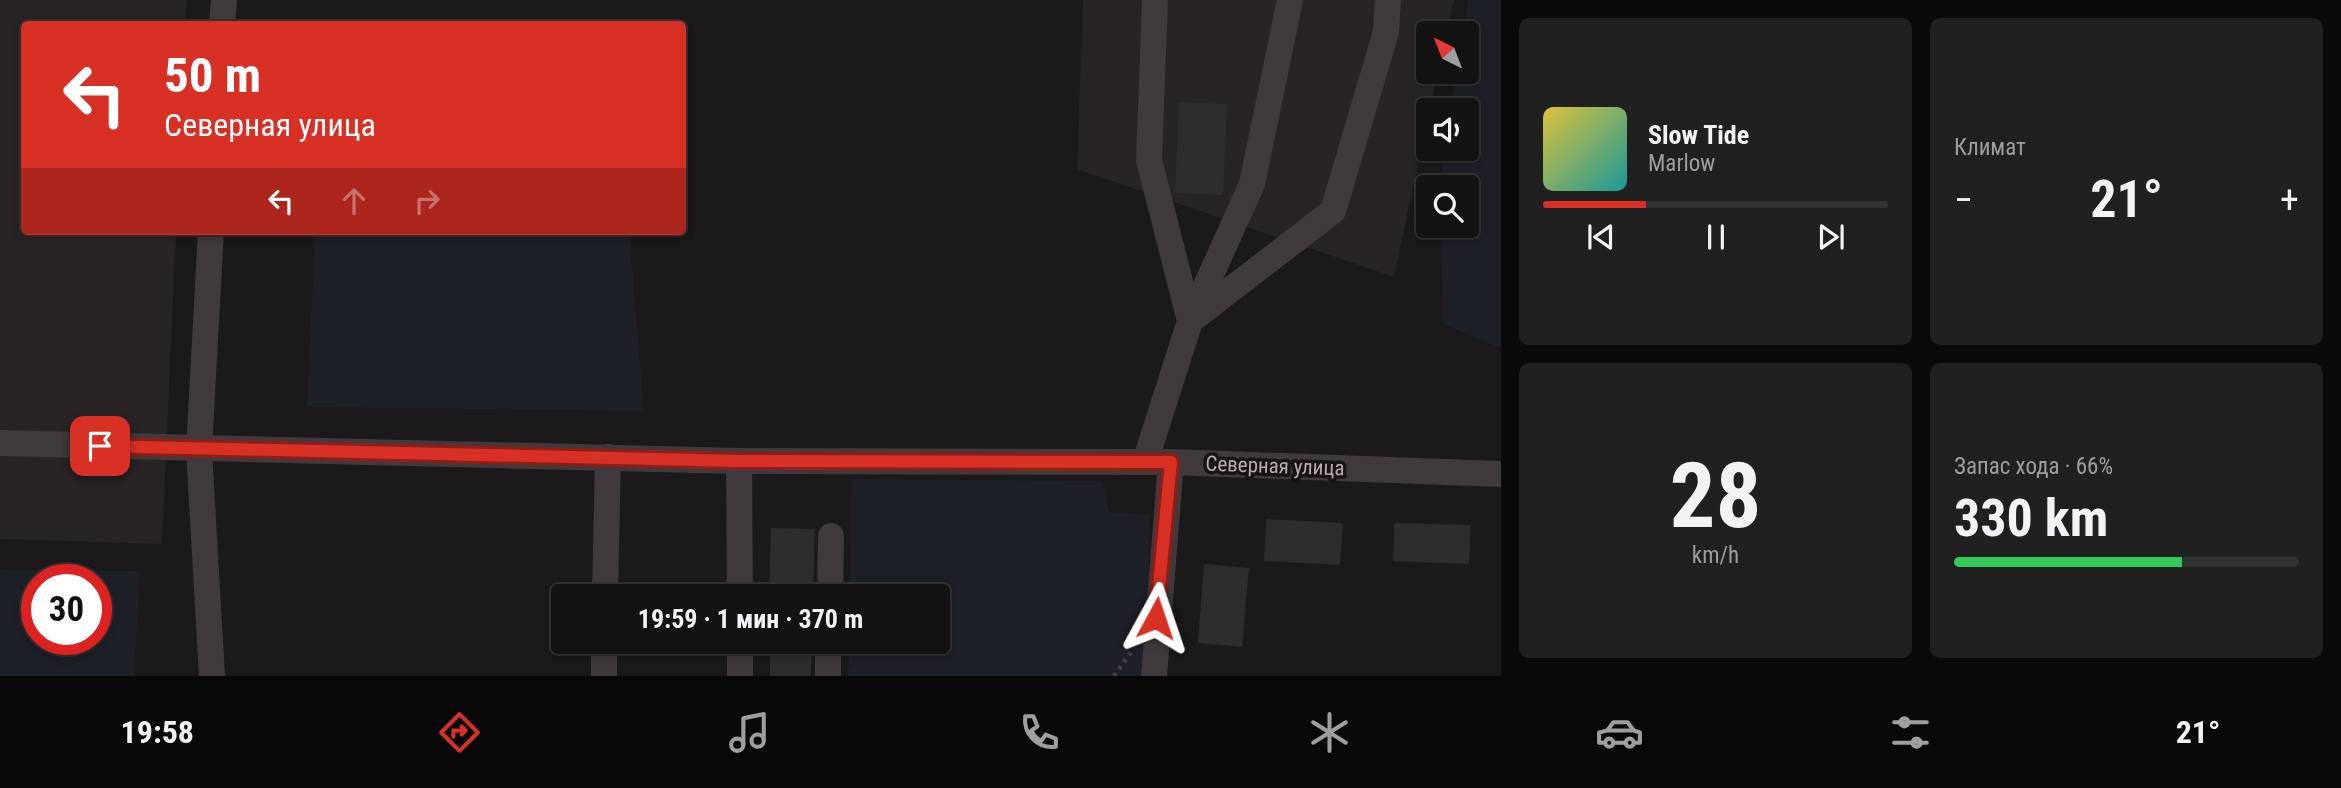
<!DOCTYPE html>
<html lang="ru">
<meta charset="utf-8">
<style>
body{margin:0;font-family:"Roboto Condensed",sans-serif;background:#212021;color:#f1f3f6;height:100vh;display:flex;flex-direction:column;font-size:26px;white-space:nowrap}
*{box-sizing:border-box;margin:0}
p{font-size:23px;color:#9d9ea0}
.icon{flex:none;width:38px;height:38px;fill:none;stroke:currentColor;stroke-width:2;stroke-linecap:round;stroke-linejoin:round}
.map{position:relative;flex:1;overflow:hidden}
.panel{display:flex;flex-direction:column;gap:18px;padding:18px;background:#0b0a0a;width:840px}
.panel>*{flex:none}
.guide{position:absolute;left:21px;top:21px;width:665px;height:214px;border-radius:7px;box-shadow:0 4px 10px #0003,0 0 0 2px #333233;background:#d93025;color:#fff;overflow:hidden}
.needle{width:46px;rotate:318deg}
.fabs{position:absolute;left:1416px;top:21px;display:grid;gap:14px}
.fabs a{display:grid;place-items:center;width:63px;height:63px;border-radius:7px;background:#141313;box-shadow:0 4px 10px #0003,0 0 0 2px #333233;font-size:35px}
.speed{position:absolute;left:21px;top:564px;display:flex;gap:14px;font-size:35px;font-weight:700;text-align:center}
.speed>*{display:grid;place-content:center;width:91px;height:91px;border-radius:50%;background:#141313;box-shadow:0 4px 10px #0003,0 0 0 2px #333233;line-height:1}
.speed .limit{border:10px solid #d22;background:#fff;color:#111}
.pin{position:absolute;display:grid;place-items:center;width:60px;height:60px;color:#fff;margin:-30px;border-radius:14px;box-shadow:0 4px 10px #0006}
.me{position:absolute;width:77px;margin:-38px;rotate:5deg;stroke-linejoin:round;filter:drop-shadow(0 0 5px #0008)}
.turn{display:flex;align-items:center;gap:24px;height:147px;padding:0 28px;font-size:32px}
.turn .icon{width:91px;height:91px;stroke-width:2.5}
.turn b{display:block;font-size:49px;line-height:60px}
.lanes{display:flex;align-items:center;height:66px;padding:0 28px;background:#0003;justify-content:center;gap:35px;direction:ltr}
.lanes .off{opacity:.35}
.big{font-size:52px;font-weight:700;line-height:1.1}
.panel .widget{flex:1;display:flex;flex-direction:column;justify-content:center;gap:10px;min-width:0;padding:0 24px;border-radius:10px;background:#212021}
.panel .dial{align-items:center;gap:0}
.dial b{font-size:91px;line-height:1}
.song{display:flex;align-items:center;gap:21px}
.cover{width:84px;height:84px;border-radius:10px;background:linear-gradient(135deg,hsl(50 70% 55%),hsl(180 70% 35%))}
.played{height:7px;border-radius:4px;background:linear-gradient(90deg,#d93025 30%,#333233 30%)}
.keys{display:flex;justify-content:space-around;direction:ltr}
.heat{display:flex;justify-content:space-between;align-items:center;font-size:38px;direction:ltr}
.charge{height:10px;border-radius:5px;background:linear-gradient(90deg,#34c759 66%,#333233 0)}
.panel .tiles{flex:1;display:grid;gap:18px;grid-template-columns:repeat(2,1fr)}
.trip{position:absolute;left:551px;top:584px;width:399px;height:70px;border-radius:7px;background:#141313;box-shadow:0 4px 10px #0003,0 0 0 2px #333233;font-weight:700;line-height:70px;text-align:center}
.tabs{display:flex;height:112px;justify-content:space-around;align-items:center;background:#080808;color:#9d9ea0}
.tabs .icon{width:49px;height:49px}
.tabs .on{color:#d93025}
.tabs b{font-size:32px;color:#f1f3f6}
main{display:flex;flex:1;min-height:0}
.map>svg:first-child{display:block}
</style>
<main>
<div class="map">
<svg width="1501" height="676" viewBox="0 0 1501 676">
<rect width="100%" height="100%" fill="#1b1919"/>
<path fill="#282426" d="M0,0h187l-2,24h-161v207h152l-14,313 -162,-5z
M1083,0h371l-7,33h-19v39h10l-44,205 -317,-108z"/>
<path fill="#1e2027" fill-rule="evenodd" d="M1468,0h33v348l-58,-24 -2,-98h25v-39h-26l4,-38h22v-39h-16l6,-38h10v-39h-3z
M315,231h314l15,180 -337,-4z
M851,479l251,2 7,31 41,3 -5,161h-297l1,-34h89v-45h-88z
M0,570l140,1 -6,105h-134zM96,579v60h-59v-60z"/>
<path fill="#2f2c2d" d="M1179,102l48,2 -4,91 -48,-2z
M1266,519l77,4 -3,42 -76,-4z
M1394,523l77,2 -2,39 -76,-3z
M771,528l44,1 -2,68h-44z
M1204,564l45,4 -7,79 -44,-4z
M770,642h42l-1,34h-41z"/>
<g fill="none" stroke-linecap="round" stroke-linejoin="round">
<path stroke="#473f44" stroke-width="4.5" stroke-dasharray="3.5 5" stroke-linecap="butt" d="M1114,676l18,-25"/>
<path stroke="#40393d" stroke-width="26" d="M1290,0l-38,184 -62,137 143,-110 53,-179 2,-32
M222,24l2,-24
M211,231l-12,219 13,226
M0,443l739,18 432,1 330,12
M739,461l1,136
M1145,462l45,-141 -41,-161 6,-160
M605,597l3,-140
M830,597l1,-61
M740,642v34
M604,676v-34
M828,676v-34
M1154,676l17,-214"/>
</g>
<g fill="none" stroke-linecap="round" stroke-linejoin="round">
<defs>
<path id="route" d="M100,446l639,15 432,1 -15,156"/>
</defs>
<use href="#route" stroke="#8d1f18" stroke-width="18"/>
<use href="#route" stroke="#d93025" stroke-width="12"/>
</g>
<g text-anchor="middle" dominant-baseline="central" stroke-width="7" stroke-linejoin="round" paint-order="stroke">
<g font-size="21" fill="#bbaab5" stroke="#161414">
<text transform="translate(1275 466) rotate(2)">Северная улица</text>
</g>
</g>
</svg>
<div class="fabs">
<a><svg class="needle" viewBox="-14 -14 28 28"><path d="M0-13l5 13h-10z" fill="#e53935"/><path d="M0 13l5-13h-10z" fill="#9d9ea0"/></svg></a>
<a><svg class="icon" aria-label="sound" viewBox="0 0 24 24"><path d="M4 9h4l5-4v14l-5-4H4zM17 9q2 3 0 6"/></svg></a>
<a><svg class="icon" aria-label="search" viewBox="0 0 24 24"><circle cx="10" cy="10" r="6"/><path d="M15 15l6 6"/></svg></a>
</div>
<div class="speed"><div class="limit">30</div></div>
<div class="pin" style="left:100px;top:446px;background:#d93025"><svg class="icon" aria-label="arrive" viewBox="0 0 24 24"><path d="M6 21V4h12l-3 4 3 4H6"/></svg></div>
<svg class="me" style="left:1156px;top:618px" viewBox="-20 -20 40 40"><path d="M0-17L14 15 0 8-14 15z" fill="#d93025" stroke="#fff" stroke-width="4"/></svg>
<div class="trip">19:59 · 1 мин · 370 m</div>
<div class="guide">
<div class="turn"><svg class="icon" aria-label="left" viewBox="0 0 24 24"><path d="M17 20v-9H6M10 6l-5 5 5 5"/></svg><div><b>50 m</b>Северная улица</div></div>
<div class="lanes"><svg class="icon" aria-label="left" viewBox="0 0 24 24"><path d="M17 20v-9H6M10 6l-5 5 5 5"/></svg><svg class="icon off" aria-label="ahead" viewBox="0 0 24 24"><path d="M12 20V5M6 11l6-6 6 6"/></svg><svg class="icon off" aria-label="right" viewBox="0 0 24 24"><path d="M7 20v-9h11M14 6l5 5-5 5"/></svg></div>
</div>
</div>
<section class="panel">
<div class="tiles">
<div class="widget">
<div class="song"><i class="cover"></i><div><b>Slow Tide</b><p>Marlow</p></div></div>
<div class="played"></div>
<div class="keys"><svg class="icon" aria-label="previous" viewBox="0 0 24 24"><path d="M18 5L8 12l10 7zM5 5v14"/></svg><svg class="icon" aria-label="pause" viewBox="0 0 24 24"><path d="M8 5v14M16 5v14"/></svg><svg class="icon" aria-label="next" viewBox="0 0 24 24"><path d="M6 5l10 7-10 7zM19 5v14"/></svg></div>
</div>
<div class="widget"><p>Климат</p>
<div class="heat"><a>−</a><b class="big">21°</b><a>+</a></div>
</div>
<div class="widget dial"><b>28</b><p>km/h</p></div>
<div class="widget"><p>Запас хода · 66%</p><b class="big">330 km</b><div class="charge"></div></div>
</div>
</section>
</main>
<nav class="tabs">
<b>19:58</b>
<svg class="icon on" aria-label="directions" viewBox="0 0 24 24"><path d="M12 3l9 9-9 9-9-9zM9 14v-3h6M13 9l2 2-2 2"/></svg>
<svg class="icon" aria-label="music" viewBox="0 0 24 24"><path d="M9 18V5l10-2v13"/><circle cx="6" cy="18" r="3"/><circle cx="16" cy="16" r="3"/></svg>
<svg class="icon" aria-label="phone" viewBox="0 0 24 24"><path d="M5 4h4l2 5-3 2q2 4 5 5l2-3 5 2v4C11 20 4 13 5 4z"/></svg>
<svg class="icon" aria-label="climate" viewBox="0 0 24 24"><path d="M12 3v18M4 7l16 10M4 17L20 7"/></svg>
<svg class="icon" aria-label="car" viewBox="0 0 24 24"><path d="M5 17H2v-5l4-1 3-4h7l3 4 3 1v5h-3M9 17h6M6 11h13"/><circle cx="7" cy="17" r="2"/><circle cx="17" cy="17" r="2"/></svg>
<svg class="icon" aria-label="filters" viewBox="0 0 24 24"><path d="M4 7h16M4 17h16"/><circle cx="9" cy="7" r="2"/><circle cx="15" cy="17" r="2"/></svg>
<b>21°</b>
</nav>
